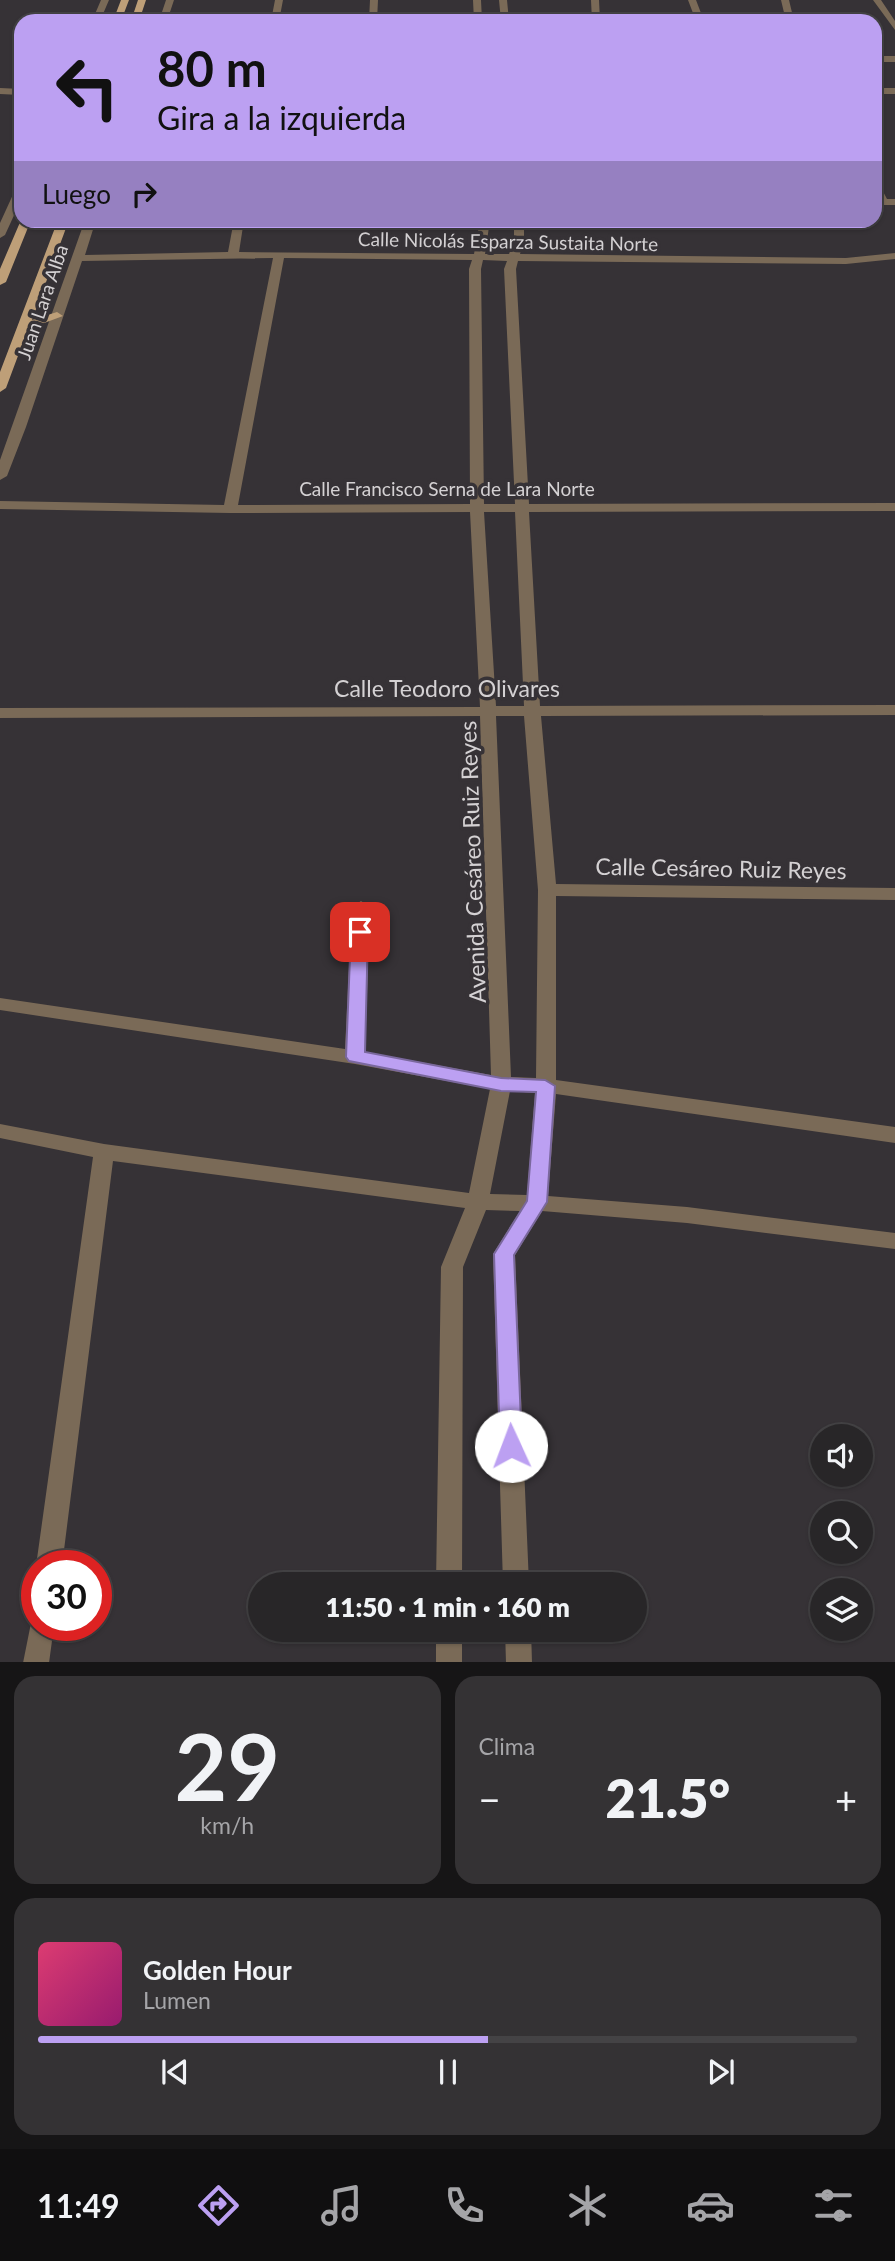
<!DOCTYPE html>
<html lang="es">
<meta charset="utf-8">
<style>
body{margin:0;font-family:Lato,sans-serif;background:#343234;color:#f1f3f6;height:100vh;display:flex;flex-direction:column;font-size:26px;white-space:nowrap}
*{box-sizing:border-box;margin:0}
p{font-size:23px;color:#a5a5a8}
.icon{flex:none;width:38px;height:38px;fill:none;stroke:currentColor;stroke-width:2;stroke-linecap:round;stroke-linejoin:round}
.map{position:relative;height:1662px;overflow:hidden}
.sheet{display:flex;flex-direction:column;gap:14px;padding:14px;background:#161516;flex:1}
.sheet>*{flex:none}
.banner{position:absolute;left:14px;top:14px;width:868px;height:214px;border-radius:21px;box-shadow:0 2px 5px #0004,0 0 0 2px #444345;background:#bca0f2;color:#111;overflow:hidden}
.tools{position:absolute;left:810px;top:1424px;display:grid;gap:14px}
.tools a{display:grid;place-items:center;width:63px;height:63px;border-radius:50%;background:#282628;box-shadow:0 2px 5px #0004,0 0 0 2px #444345;font-size:35px}
.speed{position:absolute;left:21px;top:1550px;display:flex;gap:14px;font-size:35px;font-weight:700;text-align:center}
.speed>*{display:grid;place-content:center;width:91px;height:91px;border-radius:50%;background:#282628;box-shadow:0 2px 5px #0004,0 0 0 2px #444345;line-height:1}
.speed .limit{border:10px solid #d22;background:#fff;color:#111}
.pin{position:absolute;display:grid;place-items:center;width:60px;height:60px;color:#fff;margin:-30px;border-radius:14px;box-shadow:0 4px 10px #0006}
.me{position:absolute;width:77px;margin:-38px;rotate:358deg;stroke-linejoin:round;filter:drop-shadow(0 0 5px #0008)}
.turn{display:flex;align-items:center;gap:24px;height:147px;padding:0 28px;font-size:32px}
.turn .icon{width:91px;height:91px;stroke-width:2.5}
.turn b{display:block;font-size:49px;line-height:60px}
.then{display:flex;align-items:center;height:66px;padding:0 28px;background:#0003;gap:14px;font-size:26px}
.big{font-size:52px;font-weight:800;line-height:1.1}
.sheet .card{flex:1;display:flex;flex-direction:column;justify-content:center;gap:10px;min-width:0;padding:0 24px;border-radius:21px;background:#343234}
.sheet .dial{align-items:center;gap:0}
.dial b{font-size:91px;line-height:1}
.song{display:flex;align-items:center;gap:21px}
.cover{width:84px;height:84px;border-radius:10px;background:linear-gradient(135deg,hsl(340 70% 55%),hsl(320 70% 35%))}
.played{height:7px;border-radius:4px;background:linear-gradient(90deg,#bca0f2 55%,#444345 55%)}
.keys{display:flex;justify-content:space-around;direction:ltr}
.heat{display:flex;justify-content:space-between;align-items:center;font-size:38px;direction:ltr}
.sheet .tiles{flex:1;display:grid;gap:14px;grid-template-columns:1fr 1fr}
.card:last-child{grid-column:span 2}
.trip{position:absolute;left:248px;top:1572px;width:399px;height:70px;border-radius:35px;background:#282628;box-shadow:0 2px 5px #0004,0 0 0 2px #444345;font-weight:800;line-height:70px;text-align:center}
.tabs{display:flex;height:112px;justify-content:space-around;align-items:center;background:#100f10;color:#a5a5a8}
.tabs .icon{width:49px;height:49px}
.tabs .on{color:#bca0f2}
.tabs b{font-size:32px;color:#f1f3f6}
.map>svg:first-child{display:block}
</style>
<div class="map">
<svg width="895" height="1663" viewBox="0 0 895 1663">
<rect width="100%" height="100%" fill="#363236"/>
<g fill="none" stroke-linecap="round" stroke-linejoin="round">
<path fill="#7a6a57" fill-rule="evenodd" d="M101,0h8l-9,21h-8z
M166,0h8l-7,21h-8z
M275,0h8l-4,21h-8z
M370,0h8l-1,21h-8z
M473,0h8l1,21h-8z
M499,0h8l2,21h-8z
M591,0h8l1,21h-8z
M688,0h8l8,21h-8z
M781,0h8l5,21h-8z
M873,0h8l14,21v9z
M875,56h20v6h-20z
M0,88l21,1v6l-21,-1z
M875,88h20v6h-20z
M875,183l4,1 8,15h8v6h-20z
M21,185v15l-16,35 -5,3v-15l16,-35z
M85,220h11l-11,35 143,-3 6,-32h10l-5,32 235,2 6,-34h10l-5,34h24l5,-13v-21h10v21l-4,13 326,4 49,-5v6l-49,5 -328,-3 -2,8 13,235 366,-1v8l-366,1 11,194 355,-1v10l-354,1 15,168 339,4v12l-339,-4v184l339,47v16l-339,-49 -8,102 139,11 208,26v16l-208,-26 -145,-12 -27,44 14,329h-26l-10,-330 27,-43 -34,-1 -23,57 -1,317h-26l5,-317 24,-59 -352,-47 -51,405h-26l57,-409 -93,-19v-14l104,20 365,49 21,-104 -135,-25 -355,-54v-12l345,51 7,-142 9,-6 9,6 -5,145 126,23 -11,-359 -480,2v-10l480,-1 -10,-195 -240,1 -230,-4v-8l224,4 49,-247 -191,3 -56,166 -19,49 -7,4v-20zM284,258l188,2 -3,9 1,235 -232,1zM483,260l24,1 -3,8 11,235h-31l-3,-235zM484,512h31l9,194h-28zM496,716h28l14,174 -2,188 -25,-1zM510,1091l25,2 -8,102 -37,-1z
M37,1616v10h17l-5,37h-26l9,-45z
M436,1629h26v34h-26z
M505,1629h26l1,34h-26z"/>
<path fill="#be9f78" fill-rule="evenodd" d="M121,0h8l-8,21h-8z
M138,0h8l-7,21h-8z
M21,220h10l-25,62 -6,3v-16z
M58,220h11l-37,100 25,-8 6,4 -35,13 -22,59 -6,4v-20z"/>
</g>
<path fill="#bca0f2" stroke="#7a689d" stroke-width="2" d="M360,926l8,6 -3,120 136,26 44,2 10,6 -8,116 -33,53 8,191 -3,7 -8,3 -8,-3 -3,-7 -6,-192 33,-53 9,-109 -35,-1 -152,-30 -3,-4 5,-125z"/>
<g text-anchor="middle" dominant-baseline="central" stroke-width="7" stroke-linejoin="round" paint-order="stroke">
<g font-size="19" fill="#d4d1d3" stroke="#363236">
<text transform="translate(508 241) rotate(1)">Calle Nicolás Esparza Sustaita Norte</text>
<text transform="translate(42 302) rotate(-71)">Juan Lara Alba</text>
<text x="447" y="488">Calle Francisco Serna de Lara Norte</text>
</g>
<g font-size="23" fill="#d4d1d3" stroke="#363236">
<text x="447" y="688">Calle Teodoro Olivares</text>
<text transform="translate(472 862) rotate(-92)">Avenida Cesáreo Ruiz Reyes</text>
<text transform="translate(721 868) rotate(1)">Calle Cesáreo Ruiz Reyes</text>
</g>
</g>
</svg>
<div class="tools">
<a><svg class="icon" aria-label="sound" viewBox="0 0 24 24"><path d="M4 9h4l5-4v14l-5-4H4zM17 9q2 3 0 6"/></svg></a>
<a><svg class="icon" aria-label="search" viewBox="0 0 24 24"><circle cx="10" cy="10" r="6"/><path d="M15 15l6 6"/></svg></a>
<a><svg class="icon" aria-label="layers" viewBox="0 0 24 24"><path d="M12 4l9 5-9 5-9-5zM3 14l9 5 9-5"/></svg></a>
</div>
<div class="speed"><div class="limit">30</div></div>
<div class="pin" style="left:360px;top:932px;background:#d93025"><svg class="icon" aria-label="arrive" viewBox="0 0 24 24"><path d="M6 21V4h12l-3 4 3 4H6"/></svg></div>
<svg class="me" style="left:511px;top:1446px" viewBox="-20 -20 40 40"><circle r="19" fill="#fff"/><path d="M0-13L10 11 0 6-10 11z" fill="#bca0f2"/></svg>
<div class="trip">11:50 · 1 min · 160 m</div>
<div class="banner">
<div class="turn"><svg class="icon" aria-label="left" viewBox="0 0 24 24"><path d="M17 20v-9H6M10 6l-5 5 5 5"/></svg><div><b>80 m</b>Gira a la izquierda</div></div>
<div class="then">Luego<svg class="icon" aria-label="right" viewBox="0 0 24 24"><path d="M7 20v-9h11M14 6l5 5-5 5"/></svg></div>
</div>
</div>
<section class="sheet">
<div class="tiles">
<div class="card dial"><b>29</b><p>km/h</p></div>
<div class="card"><p>Clima</p>
<div class="heat"><a>−</a><b class="big">21.5°</b><a>+</a></div>
</div>
<div class="card">
<div class="song"><i class="cover"></i><div><b>Golden Hour</b><p>Lumen</p></div></div>
<div class="played"></div>
<div class="keys"><svg class="icon" aria-label="previous" viewBox="0 0 24 24"><path d="M18 5L8 12l10 7zM5 5v14"/></svg><svg class="icon" aria-label="pause" viewBox="0 0 24 24"><path d="M8 5v14M16 5v14"/></svg><svg class="icon" aria-label="next" viewBox="0 0 24 24"><path d="M6 5l10 7-10 7zM19 5v14"/></svg></div>
</div>
</div>
</section>
<nav class="tabs">
<b>11:49</b>
<svg class="icon on" aria-label="directions" viewBox="0 0 24 24"><path d="M12 3l9 9-9 9-9-9zM9 14v-3h6M13 9l2 2-2 2"/></svg>
<svg class="icon" aria-label="music" viewBox="0 0 24 24"><path d="M9 18V5l10-2v13"/><circle cx="6" cy="18" r="3"/><circle cx="16" cy="16" r="3"/></svg>
<svg class="icon" aria-label="phone" viewBox="0 0 24 24"><path d="M5 4h4l2 5-3 2q2 4 5 5l2-3 5 2v4C11 20 4 13 5 4z"/></svg>
<svg class="icon" aria-label="climate" viewBox="0 0 24 24"><path d="M12 3v18M4 7l16 10M4 17L20 7"/></svg>
<svg class="icon" aria-label="car" viewBox="0 0 24 24"><path d="M5 17H2v-5l4-1 3-4h7l3 4 3 1v5h-3M9 17h6M6 11h13"/><circle cx="7" cy="17" r="2"/><circle cx="17" cy="17" r="2"/></svg>
<svg class="icon" aria-label="filters" viewBox="0 0 24 24"><path d="M4 7h16M4 17h16"/><circle cx="9" cy="7" r="2"/><circle cx="15" cy="17" r="2"/></svg>
</nav>
